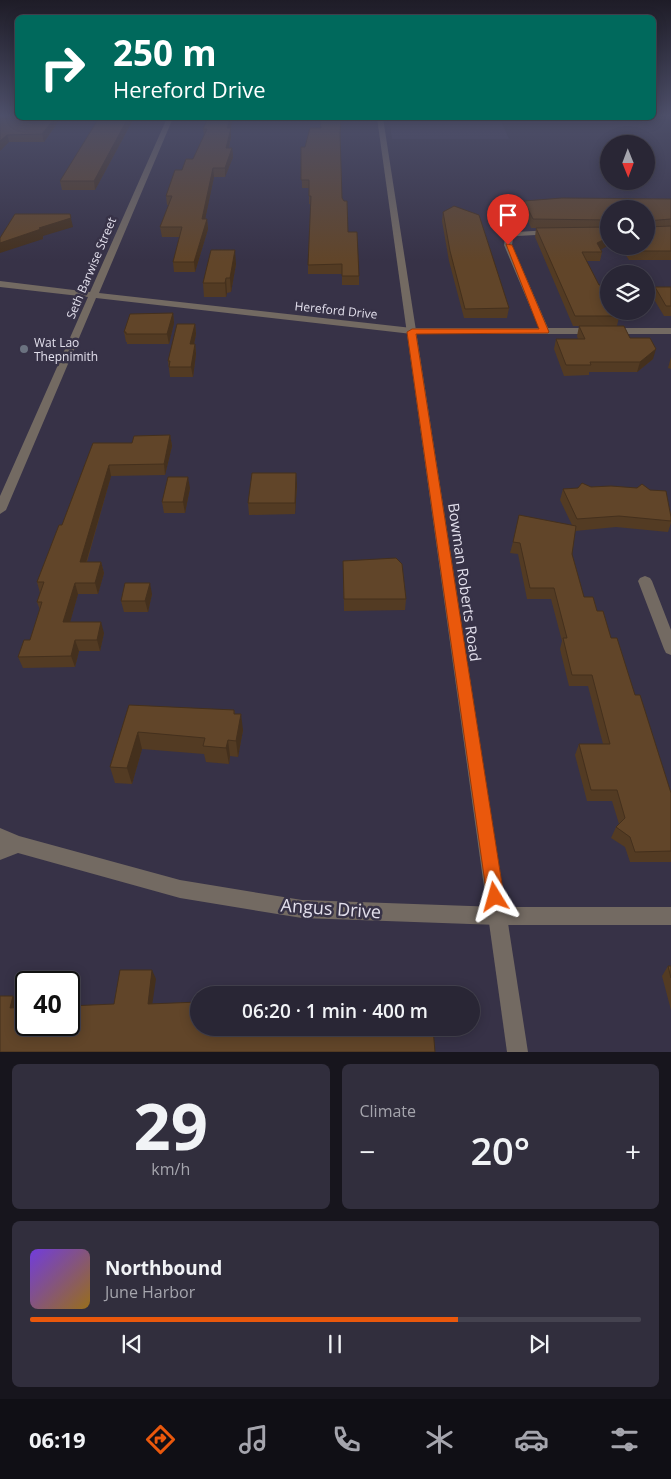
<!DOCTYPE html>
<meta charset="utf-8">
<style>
body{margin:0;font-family:"Open Sans",sans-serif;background:#312e3d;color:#f1f3f6;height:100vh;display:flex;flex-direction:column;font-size:19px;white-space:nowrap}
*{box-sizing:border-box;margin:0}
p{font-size:16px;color:#a5a5ad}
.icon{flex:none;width:28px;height:28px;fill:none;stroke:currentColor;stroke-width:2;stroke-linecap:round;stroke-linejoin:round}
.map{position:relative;height:1052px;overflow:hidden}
.panel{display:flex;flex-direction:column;gap:12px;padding:12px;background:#17151d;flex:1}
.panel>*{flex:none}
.banner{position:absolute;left:15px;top:15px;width:641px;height:105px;border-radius:8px;box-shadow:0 2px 12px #0003,0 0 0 1px #454350;background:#00695c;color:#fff;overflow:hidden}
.needle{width:32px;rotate:179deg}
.tools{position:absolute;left:600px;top:135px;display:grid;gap:10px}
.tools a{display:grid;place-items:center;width:55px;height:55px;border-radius:50%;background:#292635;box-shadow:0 2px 12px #0003,0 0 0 1px #454350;font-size:25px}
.speed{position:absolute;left:15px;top:971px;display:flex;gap:10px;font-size:25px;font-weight:700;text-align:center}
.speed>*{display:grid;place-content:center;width:65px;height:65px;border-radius:50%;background:#292635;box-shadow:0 2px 12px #0003,0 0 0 1px #454350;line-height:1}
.speed .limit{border:2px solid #111;border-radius:8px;background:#fff;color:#111}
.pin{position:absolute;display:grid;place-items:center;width:42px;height:42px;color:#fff;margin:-51px -21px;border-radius:50% 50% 50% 0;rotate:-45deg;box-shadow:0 0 5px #0007}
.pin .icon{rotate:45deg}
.me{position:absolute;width:55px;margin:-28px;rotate:352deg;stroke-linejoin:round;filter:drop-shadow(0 0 4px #0008)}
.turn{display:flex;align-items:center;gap:18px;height:105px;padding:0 15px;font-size:22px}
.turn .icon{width:65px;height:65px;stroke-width:2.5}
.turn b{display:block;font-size:35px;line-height:42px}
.big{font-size:38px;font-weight:600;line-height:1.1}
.panel .tile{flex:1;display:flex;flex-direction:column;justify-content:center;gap:8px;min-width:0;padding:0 18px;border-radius:8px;background:#312e3d}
.panel .dial{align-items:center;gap:0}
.dial b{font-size:65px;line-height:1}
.song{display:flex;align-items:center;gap:15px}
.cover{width:60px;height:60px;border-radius:8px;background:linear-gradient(135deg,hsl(260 70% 55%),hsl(40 70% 35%))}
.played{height:5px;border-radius:2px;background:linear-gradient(90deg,#ea580c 70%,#454350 70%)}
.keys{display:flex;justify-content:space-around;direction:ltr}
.heat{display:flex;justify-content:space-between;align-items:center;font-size:28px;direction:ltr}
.panel .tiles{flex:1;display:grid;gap:12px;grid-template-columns:1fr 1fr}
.tile:last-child{grid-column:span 2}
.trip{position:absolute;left:190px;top:986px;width:290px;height:50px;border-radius:25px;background:#292635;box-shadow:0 2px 12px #0003,0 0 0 1px #454350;font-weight:600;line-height:50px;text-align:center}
.menu{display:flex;height:80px;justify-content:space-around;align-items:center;background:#100f15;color:#a5a5ad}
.menu .icon{width:35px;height:35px}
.menu .on{color:#ea580c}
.menu b{font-size:22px;color:#f1f3f6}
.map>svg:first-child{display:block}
</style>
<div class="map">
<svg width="671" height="1052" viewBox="0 0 671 1052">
<rect width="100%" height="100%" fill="#373247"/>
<path fill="#413a56" d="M389,118h221l4,5h-112l7,16h-117z"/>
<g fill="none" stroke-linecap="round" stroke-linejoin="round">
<path fill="#736a62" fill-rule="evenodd" d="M167,118h6l-74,175 313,35h127l-35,-83 1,-7 10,-6 37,-2h3v4l-38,2 -4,3 -1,6 36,83h123v6h-259l-316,-36 -90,212 -6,4v-18l88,-199 -88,-10v-6l90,11z
M645,576l5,2 2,3 19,49v25l-5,-2 -2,-4 -26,-68 2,-3z
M0,828l19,8 161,44 122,20 196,7h173v18h-173l-196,-7 -122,-20 -162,-45 -18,7z"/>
<path fill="#736a62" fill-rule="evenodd" d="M377,118h6l145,934h-21z"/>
</g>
<path fill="#533b23" d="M0,114l18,4h43l-17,24h-35z
M95,118h39l-39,72h-33l-2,-9 38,-62 -2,-1z
M233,118l-3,10 1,9 -2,11h3l1,9 -8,20h-11l-9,42h2l1,10 -13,43h-21l-1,-10 7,-25h-18l-2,-10 9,-22h-2l-1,-9 16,-26 11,-11 11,-24 -1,-6z
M320,118h21l-1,20 2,60 6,34 11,44v9h-17v-11h-34v-9l3,-61h-2v-16h-7l-1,-41h4l16,-19z
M671,199v61h-42l-9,-14h26l-37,-37v36l-9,4 2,3 -2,9h-14l23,50h23l-2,6h-11l-2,9 36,33 -16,13h-48v3l-25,1 -10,-27 2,-10h22l-1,-3 2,-10h-6l-38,-89 1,-9h-5l-8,-19 1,-8z
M443,212l66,96 -2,10h-43l-15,-57 -7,-40z
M236,264l-5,28 -4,1 -1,4h-22l-1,-14z
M655,287h16v29h-7l-12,-20z
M173,313l1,10 -5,21h-42v-2h-1l-2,-10z
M195,324l1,10 -2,10h1l1,10 -3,23h-23l-2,-16z
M671,357v12l-3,-1z
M170,435l2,11 -7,29 -54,1 -24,86h14l3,11 -6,21h-20l-8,28 34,11 -4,18h-21l-4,16 -52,1 -5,-11 12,-17 10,-30 -3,-8 3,-9 -3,-11 25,-57 31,-82h39z
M297,484l-2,30 -46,1 -1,-12z
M591,487l80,30v6l-3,9 -52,-5 -41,4 -3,23 12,43 13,14 14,27 24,57 36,98v69h-41l-5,-15 -14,-9 5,-11 3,-3 -7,-23h-25l-12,-46 4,-11h24l-15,-58h-19l-9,-37 2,-8 -11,-42h-24l-9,-45 -8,-1 3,-11 59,-17 -12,-25 3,-11z
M190,488l-5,25h-21l-2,-11z
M343,561l63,38 -1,11 -61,1z
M152,594l-4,18h-24l-3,-11z
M129,705l105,5 1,4 8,16 -5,27 -8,-1 -1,8 -23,-2 -2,-8 -62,-5 -10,35 -17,-1 -5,-16z
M668,966h3v44l-9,-34z"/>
<path fill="#44301d" d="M55,118h6l-17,24 -2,-8z
M128,118h6l-39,72 -1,-9z
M230,118h3l-5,19 -1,-9z
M231,128v9l-4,20 -1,-9z
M7,135l2,7 -9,9v-10z
M232,148l1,9 -8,20v-9z
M213,168l1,9 -11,52 -1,-10z
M70,214l3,13 -30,9v3l-43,14v-10l39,-15z
M207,219l1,10 -13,43 -1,-10z
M609,237v8l-12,7v-9z
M235,250l1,14 -5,28 -1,-14z
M226,278l1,15 -1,4 -1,-14z
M173,313l1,10 -5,21 -2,-10z
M195,324l1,10 -4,20 -2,-10z
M195,344l1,10 -3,23 -2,-10z
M656,349l-3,10 -16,13 3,-10z
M170,435l2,11 -7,29 -1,-11z
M109,465l2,11 -28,97 -3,-11z
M296,473l1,11 -2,30v-11z
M188,477l2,11 -5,25 -2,-11z
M101,562l3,11 -6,21 -3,-11z
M75,583l3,11 -11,39 -4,-11z
M150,583l2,11 -4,18 -3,-11z
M101,622l3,11 -4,18 -3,-11z
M75,640l4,11 -4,16 -4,-11z
M241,714l2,16 -5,27 -2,-16z
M138,732l4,17 -10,35 -5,-16z
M228,740l2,16 -1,8 -3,-16z
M152,970l4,9 -5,34 -3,-9z
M13,996l6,9 -3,12 -6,-9z"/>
<path fill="#614529" stroke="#44301d" d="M0,114h18v4h37l-13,16 -35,1 -7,6z
M99,118h29l-34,63h-34z
M208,118h22l-3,10h4l-5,20h6l-7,20h-12l-11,51h5l-13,43h-21l9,-35h-22l12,-31h-6l9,-26h7l4,-11h7l14,-30h-4z
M320,118h21l-1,15 2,65 2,3h3l1,31h9l2,44h-17v-12l-34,1 3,-69h-2v-16h-8v-33h4l5,-19h11z
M562,198l109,1v20l-25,2 2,6 23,-1v25h-40l-3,-5h18v-37h-37v11l-76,-1 -9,-18z
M454,206l25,9 30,93 -44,1 -15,-58 -7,-39z
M15,214h55l1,4 -32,10 2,1 -41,14v-5z
M609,227v10l-12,6 5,9h-20l17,33h5l2,4h3v22h8l2,5h-44l-39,-88z
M211,250h24l-5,28h-4l-1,5h-22z
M655,287h16v19h-5z
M173,313l-6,21h-41v-2h-2l6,-18z
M177,324h18l-5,20h5l-4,23h-22l1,-6h-2z
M579,326h45l6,12h20l6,11 -16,13h-50l1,3h-25l-10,-26h29z
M170,435l-6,29 -55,1 -29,97h21l-6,21h-20l-12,39h38l-4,18h-22l-4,16 -53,1 6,-17h6l12,-38h-5l7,-20h-7l22,-57h3l31,-82h39l2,-7z
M252,473h44l-1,30h-47z
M168,477h20l-5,25h-21z
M582,483l9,4 20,-1 26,2 5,-4 8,6 16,1 5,26v4l-52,-5 -42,3 -14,-30 15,-1z
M519,515l57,11 -4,28 12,43h9l4,14h6l8,27h6l18,57h5l31,98v58l-36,1 -5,-15 -14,-10 9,-9 -8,-28h-26l-12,-46h31l-18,-69h-20l-9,-37h4l-13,-50h-24l-10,-45 -7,-1z
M396,558l6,6 4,35h-62l-1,-38z
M125,583h25l-5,18h-24z
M129,705l105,5v4h7l-5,27 -8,-1 -2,8 -23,-2 2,-8 -67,-6 -11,36 -17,-1z
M668,966h3v12z
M120,970h32l-4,34 51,-2v26h234l2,24h-435v-56h13l-3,12 16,-1v18h43v-19l45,-2z
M200,994h65v1h-65z"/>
<linearGradient id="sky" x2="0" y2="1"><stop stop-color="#1e1c27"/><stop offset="0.44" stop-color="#4d4f69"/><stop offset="1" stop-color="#4d4f69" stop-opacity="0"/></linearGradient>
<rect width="671" height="261" fill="url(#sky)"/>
<path fill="#ea580c" stroke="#983908" d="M506,244l6,1 37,87 -1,1 -132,1 88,563 -3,6 -6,2 -6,-2 -2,-6 -80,-565 5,-3h127z"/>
<circle fill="#6b7280" stroke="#373247" stroke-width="2" cx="24" cy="349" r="5"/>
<g text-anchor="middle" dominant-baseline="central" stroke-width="5" stroke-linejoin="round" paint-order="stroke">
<g font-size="12" fill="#e2dfec" stroke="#373247">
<text transform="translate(91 268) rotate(-67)">Seth Barwise Street</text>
<text transform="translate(336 310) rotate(6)">Hereford Drive</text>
</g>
<g font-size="12" fill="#e2dfec" stroke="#373247" text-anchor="start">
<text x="34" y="342">Wat Lao<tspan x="34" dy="14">Thepnimith</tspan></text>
</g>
<g font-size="15" fill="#e2dfec" stroke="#373247">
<text transform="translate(465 582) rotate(82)">Bowman Roberts Road</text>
</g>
<g font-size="18" fill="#e2dfec" stroke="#373247">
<text transform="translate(331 908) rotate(4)">Angus Drive</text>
</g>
</g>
</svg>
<div class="tools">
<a><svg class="needle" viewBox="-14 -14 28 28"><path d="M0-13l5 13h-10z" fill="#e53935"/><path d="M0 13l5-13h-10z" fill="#a5a5ad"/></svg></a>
<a><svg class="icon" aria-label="search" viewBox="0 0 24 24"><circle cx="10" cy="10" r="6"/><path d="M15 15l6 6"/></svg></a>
<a><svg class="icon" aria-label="layers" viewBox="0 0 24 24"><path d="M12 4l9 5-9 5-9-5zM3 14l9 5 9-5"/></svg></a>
</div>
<div class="speed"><div class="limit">40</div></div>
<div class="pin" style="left:508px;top:245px;background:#d93025"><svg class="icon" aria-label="arrive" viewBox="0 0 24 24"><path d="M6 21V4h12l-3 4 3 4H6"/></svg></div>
<svg class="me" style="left:495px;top:897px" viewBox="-20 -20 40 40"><path d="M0-17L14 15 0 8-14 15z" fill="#ea580c" stroke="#fff" stroke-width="4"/></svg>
<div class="trip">06:20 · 1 min · 400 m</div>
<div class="banner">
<div class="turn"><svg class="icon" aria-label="right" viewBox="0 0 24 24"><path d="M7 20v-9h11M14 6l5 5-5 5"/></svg><div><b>250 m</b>Hereford Drive</div></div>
</div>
</div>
<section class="panel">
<div class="tiles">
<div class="tile dial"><b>29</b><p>km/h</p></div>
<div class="tile"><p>Climate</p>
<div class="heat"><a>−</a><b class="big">20°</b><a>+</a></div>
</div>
<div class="tile">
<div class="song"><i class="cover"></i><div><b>Northbound</b><p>June Harbor</p></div></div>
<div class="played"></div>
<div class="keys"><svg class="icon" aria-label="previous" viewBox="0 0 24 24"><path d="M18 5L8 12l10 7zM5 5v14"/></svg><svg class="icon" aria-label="pause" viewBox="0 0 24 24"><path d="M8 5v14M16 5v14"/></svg><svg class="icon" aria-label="next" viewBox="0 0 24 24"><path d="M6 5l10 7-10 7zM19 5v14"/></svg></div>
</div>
</div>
</section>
<nav class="menu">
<b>06:19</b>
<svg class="icon on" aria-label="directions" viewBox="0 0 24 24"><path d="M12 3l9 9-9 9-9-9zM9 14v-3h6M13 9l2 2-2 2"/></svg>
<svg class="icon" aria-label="music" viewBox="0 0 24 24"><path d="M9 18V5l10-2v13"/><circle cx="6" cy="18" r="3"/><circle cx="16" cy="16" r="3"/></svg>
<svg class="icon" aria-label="phone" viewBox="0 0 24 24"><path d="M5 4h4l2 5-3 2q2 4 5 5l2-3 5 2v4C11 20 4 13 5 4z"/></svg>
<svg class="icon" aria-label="climate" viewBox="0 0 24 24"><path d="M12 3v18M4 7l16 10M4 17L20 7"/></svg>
<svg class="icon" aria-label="car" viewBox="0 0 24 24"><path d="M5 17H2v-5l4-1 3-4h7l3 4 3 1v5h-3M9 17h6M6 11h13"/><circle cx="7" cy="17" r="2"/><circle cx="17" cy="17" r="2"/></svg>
<svg class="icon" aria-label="filters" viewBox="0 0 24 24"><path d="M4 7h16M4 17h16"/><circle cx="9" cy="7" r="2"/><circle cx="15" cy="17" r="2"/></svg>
</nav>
